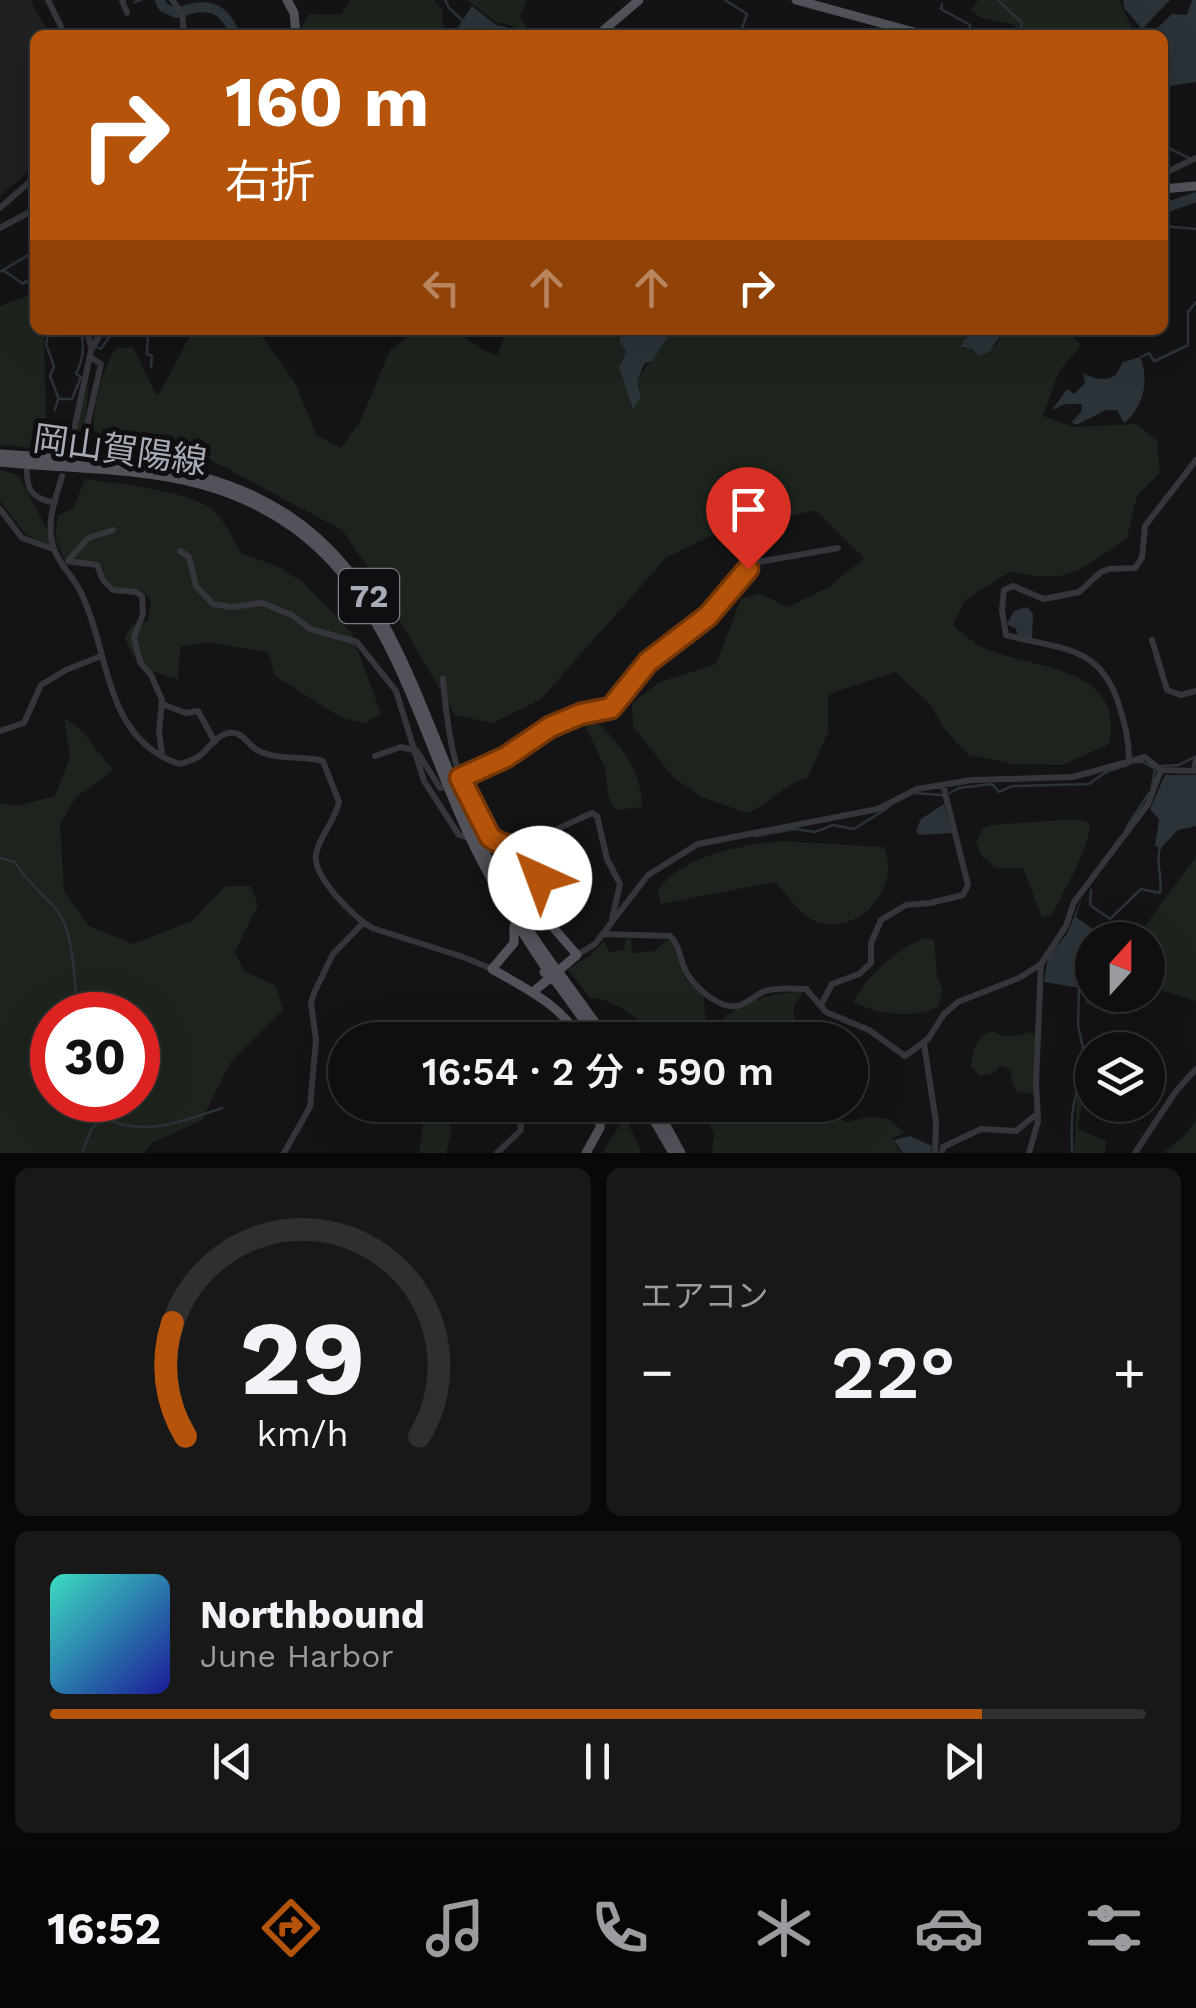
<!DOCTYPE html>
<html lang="ja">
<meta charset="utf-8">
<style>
body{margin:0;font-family:"Work Sans","Noto Sans JP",sans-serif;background:#181819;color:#f1f3f6;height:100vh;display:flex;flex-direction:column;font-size:38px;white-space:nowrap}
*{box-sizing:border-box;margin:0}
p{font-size:32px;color:#9b9c9f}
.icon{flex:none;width:55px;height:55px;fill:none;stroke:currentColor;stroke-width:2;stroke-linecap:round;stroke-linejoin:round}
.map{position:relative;height:1153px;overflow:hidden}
.panel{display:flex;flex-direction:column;gap:15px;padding:15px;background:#080809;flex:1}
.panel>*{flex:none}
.hud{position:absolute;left:30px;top:30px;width:1138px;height:305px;border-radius:15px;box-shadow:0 10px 40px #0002,0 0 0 2px #2f2f30;background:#b45309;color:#fff;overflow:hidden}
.needle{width:65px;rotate:21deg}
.controls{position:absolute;left:1075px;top:922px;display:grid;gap:20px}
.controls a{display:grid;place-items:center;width:90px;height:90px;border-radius:50%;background:#0f0f10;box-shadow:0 10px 40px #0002,0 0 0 2px #2f2f30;font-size:50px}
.speed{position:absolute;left:30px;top:992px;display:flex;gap:20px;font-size:50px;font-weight:700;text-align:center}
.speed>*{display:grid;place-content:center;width:130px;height:130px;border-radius:50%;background:#0f0f10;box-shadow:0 10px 40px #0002,0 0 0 2px #2f2f30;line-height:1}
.speed .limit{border:15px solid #d22;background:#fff;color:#111}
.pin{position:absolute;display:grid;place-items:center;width:85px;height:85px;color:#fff;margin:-102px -42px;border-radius:50% 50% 50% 0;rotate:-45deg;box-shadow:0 0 10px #0007}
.pin .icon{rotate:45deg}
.me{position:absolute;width:110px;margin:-55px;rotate:317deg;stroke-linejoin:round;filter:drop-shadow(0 0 8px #0008)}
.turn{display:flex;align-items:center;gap:35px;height:210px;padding:0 30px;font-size:45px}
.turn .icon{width:130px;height:130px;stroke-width:2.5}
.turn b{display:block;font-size:70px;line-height:85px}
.lanes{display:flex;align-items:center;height:95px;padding:0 30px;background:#0003;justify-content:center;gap:50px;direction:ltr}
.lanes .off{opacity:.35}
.big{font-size:75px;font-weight:600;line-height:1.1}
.panel .tile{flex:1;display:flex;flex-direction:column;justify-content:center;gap:15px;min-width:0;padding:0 35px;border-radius:15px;background:#181819}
.panel .dial{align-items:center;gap:0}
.dial svg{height:260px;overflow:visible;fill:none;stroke:#2f2f30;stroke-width:7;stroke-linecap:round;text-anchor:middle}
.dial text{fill:#f1f3f6;stroke:none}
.song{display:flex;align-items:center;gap:30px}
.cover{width:120px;height:120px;border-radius:15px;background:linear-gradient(135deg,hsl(170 70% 55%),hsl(240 70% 35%))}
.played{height:10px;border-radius:5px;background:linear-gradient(90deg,#b45309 85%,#2f2f30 85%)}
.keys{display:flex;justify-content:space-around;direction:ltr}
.heat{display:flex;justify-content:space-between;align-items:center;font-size:55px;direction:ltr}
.panel .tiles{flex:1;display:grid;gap:15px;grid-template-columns:1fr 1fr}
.tile:last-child{grid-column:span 2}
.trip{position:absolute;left:328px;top:1022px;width:540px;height:100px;border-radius:50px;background:#0f0f10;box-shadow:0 10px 40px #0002,0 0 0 2px #2f2f30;font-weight:600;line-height:100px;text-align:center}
.menu{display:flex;height:160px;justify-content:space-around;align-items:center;background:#060606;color:#9b9c9f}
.menu .icon{width:70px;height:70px}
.menu .on{color:#b45309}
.menu b{font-size:45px;color:#f1f3f6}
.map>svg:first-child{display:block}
</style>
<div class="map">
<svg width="1196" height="1153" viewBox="0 0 1196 1153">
<rect width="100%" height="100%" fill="#141416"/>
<path fill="#202023" d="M0,0h30l20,35h-15v131l-35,30z"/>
<path fill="#1d241d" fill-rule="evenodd" d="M351,0h83l8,10 2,25h-142v-9l8,-12 31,1z
M467,0h60l-7,17 11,18h-12l-5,-9 -18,-4z
M979,0h140l16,35h-107l-14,-10 -32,-7 -12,-8z
M29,295l6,1v34h9l2,91 25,2 -2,22 3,1 17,-66 -5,55c10,17 38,13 56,18v4l-140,-12v-139z
M193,330h65l37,53 22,52 24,13 20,-28 29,-70 29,-20h36l28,20 14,5 10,-25h470l-16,14 2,5h9l2,5 22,-9 8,-15c24,0 65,-9 77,16l-22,25 -16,45 32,11 61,-3 21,16 3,33 -23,23 -10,42c-51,34 -54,46 -117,34l-45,28 -12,25c8,7 17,15 25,20 43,25 149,16 131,99l-47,21 -48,-1 -45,-9 -25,-26 -13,-24 -36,-33 -67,22v38l-20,45c-25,8 -37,26 -61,36l-46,-16 -28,-20 -40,-51 -1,-23 28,-21 56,-18 25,-65 19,-6 27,14 42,-20 35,-29 -48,-48 -97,22 -53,26 -126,142 -48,23 -37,-8 -83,-142 -30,-43 -133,-71 -107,-23 -8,-5c-1,-27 8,-60 22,-83l17,-1 23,48 4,-2zM625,332l43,2c-4,16 -22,28 -31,49l4,9 -10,17 -1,-14 -11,-31 7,-13 -5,-18z
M0,470l18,5 28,52 5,19 -25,-11 -26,-34z
M85,479c32,5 99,11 125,29 14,10 23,31 32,46l35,12 27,17 47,49 30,82 -17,9 -22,-5 -67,-42 -6,-23 -60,-11 -29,5 -2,32c-28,-7 -44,-13 -53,-42l7,-12 16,-4 3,-21 -10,-10c-29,4 -26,-3 -43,-22l-31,-3 -12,-27 3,-23 15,-6z
M64,718c22,11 32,35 50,52l-38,27 -16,27 4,67 25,35 44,18 59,-23 33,-35h26l7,19 -23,47 9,19 32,15 7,24 -53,53 -28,57 -50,23 -8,10h-144v-350l17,3 38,-10 15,-39zM52,1015h86v85h-18l-9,14h-2l8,-14h-65z
M599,724c25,24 42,47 43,83l-27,3 -7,-14 -3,-28 -20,-43z
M1074,819l15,4c4,20 -27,71 -37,92l-10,3 -19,-50h-27l-15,-13 -5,-13 7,-14 8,-3z
M781,841l103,6c18,41 -25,90 -69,74 -14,-5 -29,-28 -40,-39l-114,22 -3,-14c26,-36 81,-44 123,-49z
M1196,856v145l-48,-15v-46h-13z
M631,938l1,15 23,-2 10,-10h7l13,38 19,16 1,22 6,8c10,-2 12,-7 21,-13 21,-15 45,-19 71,-20l-10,15 5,33h-141c-14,-20 -43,-42 -67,-42l-22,-29 23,-14 13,-14 5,11 14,-2 4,-11z
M925,938l9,2 3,37 6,13 -5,17c-27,12 -59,7 -85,-5 14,-25 44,-54 72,-64z
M1092,976v19h44l-24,21 -27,-13 4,-24z
M992,1031c14,8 25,5 39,1l5,3 -3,59 -16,-3 -5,-7 -1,-14 -9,-4 -9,7 -13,3 -9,-10c2,-16 5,-29 21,-35z
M1086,1051l6,3v34l-10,16 -4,25 28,12 -1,12h-31l3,-60 9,-15z
M701,1105h118l1,6 27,11 20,-5 21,2 17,14 -13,5 9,15h-189l2,-19z
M425,1111l21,8 6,10 -6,24h-27z
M625,1117l17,36h-39l1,-3z
M1196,1120v33h-33l22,-18z"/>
<path fill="#2b3339" d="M1123,0h47l-28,29 -18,-21z
M1192,0h4v82l-33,5 -1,-52 -11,-1 21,-20 15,1z
M472,6l24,19 18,4 3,6h-64z
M977,330h27l-15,22 -11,4 -6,-7 -11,-2 2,-6z
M621,333l48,3 -17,25 -8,3 -7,19 4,13 -8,14 -14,-43 7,-16 -6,-9z
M1140,357c10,24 3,51 -16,66l-7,-13h-11l-30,15 -4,-3 9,-10 1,-8h-17l-13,6 15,-21 7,5 11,-11 -2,-10c7,5 26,10 33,1 3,-3 4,-8 7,-12z
M1027,607l6,7 -1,25 -14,-3 -2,-7 -9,-5 7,-13z
M1165,775h31v51l-18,4 -17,18 -6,-2 4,-27 -9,-10z
M944,804l8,29 -33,2 -3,-5 5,-11z
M1082,897l-6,20 32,23h-16v22l-10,16 -2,10 -36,-6 4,-25 19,-23z
M910,1136l22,10 -1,7h-28l-9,-13z"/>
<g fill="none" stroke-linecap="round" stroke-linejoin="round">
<path stroke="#2b3339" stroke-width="2.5" d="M445,0l4,8 14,13
M725,0l22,14 -7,21
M998,0l24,23 -3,12
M135,2l6,-2
M942,4l-1,5 29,16 -1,10
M1162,145l27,13
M1162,226l34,3
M3,270l20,14 3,-3 9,5
M0,272l35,-21
M49,330l-3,14 8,22 -4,10 8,21
M148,330l-1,24 5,2 -1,11
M97,347l4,2 13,-19
M1141,357l8,-4 5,8 3,-1 31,-15v-33l8,-10
M55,410l3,-11h14l9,-22 -5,-3c7,-14 9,-30 4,-44
M1135,762h8l12,7
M1161,766l18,-1 17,-9
M1152,786l3,-17
M914,793l28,2
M950,793l9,-5 33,-4 7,8 13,-6 77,-2 17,-12 22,-7
M1126,828l23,-35
M755,836l40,-7 20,3 18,-7 21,4 35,-22
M0,858l15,4c13,23 37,38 47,56 12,22 13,72 16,97
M1091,890l-1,15 20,14 31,-30 19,4c3,-17 -5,-28 0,-46
M104,1117c36,22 83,3 118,-9
M82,1153l10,-25 12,-11
M1072,1153c0,-26 -3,-52 12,-75l-3,-12 3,-13 -6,-28 1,-40"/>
<path stroke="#2b3339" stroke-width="10" d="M160,0l3,7 13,6c28,-10 47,-10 59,22
M1162,209l34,-12"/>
<path stroke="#35363b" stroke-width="6" d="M48,0l17,35
M122,0l5,13
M172,0l10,13 2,22
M1162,179l5,-7 29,-14
M0,208l35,-31
M0,228l35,-19
M87,330l4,18
M90,357l11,7 -13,57 2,17 70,18 4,13
M71,444l20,-93 11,-21
M27,465c-1,24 3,33 28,38
M62,476c-5,18 -14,41 -11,60 3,26 23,39 32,61 27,59 22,142 96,167 32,-7 26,-22 46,-30 18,-6 21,11 34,17 17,9 45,5 64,10l16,41c-4,19 -19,33 -23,52 -4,22 38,64 56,74l91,29 29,12
M0,509l22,29 31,11
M113,530l-25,8 -20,23 29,4 6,15 10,10 23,2 6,4 1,18 -9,23 6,25 11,13 11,25 -3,32 3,22
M180,551l9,6 7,29 17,18 19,3 30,-4 30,12 18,14 47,13 39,49 28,90 35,54 10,3
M1152,640l15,50 14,5 15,-4
M443,679c5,60 12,105 47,156 12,19 40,4 50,33 4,12 0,25 4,38l-2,5
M162,704l24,9 12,-2 17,31
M0,731l24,-8 17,-38 25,-15 35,-14
M375,756l26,-9 16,4 23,37 8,-1
M1129,759c0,-20 -4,-34 -10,-54 -19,-62 -60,-55 -113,-70l-4,-25 2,-20 9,-4 31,13 35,-7 22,-20 8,-3 26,-1 7,-10 3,-32 51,-66
M1161,770l33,1 2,-12
M453,781l54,-24 44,-30 30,-13 23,-3 12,-7 31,-42 61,-46 45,-53 85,-15
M531,854l26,-20v-5l35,-16 5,3 10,43 13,25 -8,35
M603,934l67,2c12,11 9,29 20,42 9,12 30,31 47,28 11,-2 19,-12 28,-15 13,-4 28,-2 41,-2l20,23 43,18 36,26 23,-17 16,-25 14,-12 61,-24 22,-14
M577,955l18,-11 53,-69 50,-31 180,-35 39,-20 55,-9 101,-3 72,-20 16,13 -13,34 -74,98 -8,24 -25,38 -5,118 2,39 -9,32
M821,1005l11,-21 27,-10 12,-11v-20l10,-23 25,-15 24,-2 33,-8 5,-10 -25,-100
M556,1040l20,-8
M924,1044l12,78 -1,31
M284,1153l26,-46 6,-67 -5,-37 3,-10 19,-39 30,-31
M497,1153l24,-23 -2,-25
M942,1153l1,-6 38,-18 35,2 22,-18
M1135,1153l41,-62 20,-22"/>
<path stroke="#52535a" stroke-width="9" d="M287,0l7,13 2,22
M796,0l129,35
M598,35l41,-35
M1162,189l34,-3
M0,454c67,5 138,5 203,23 164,46 196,177 255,316 25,60 56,119 95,172
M0,462c67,7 138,5 203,23 169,48 197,193 258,333 23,54 53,103 86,152
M481,835l11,13c58,17 24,21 45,56 10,19 27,35 40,51l-44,37
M514,926v17l-22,26c31,18 72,37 88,71
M560,974l48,66
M554,979l44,61
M645,1105l28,48
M655,1105l26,48
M586,1153l14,-25 1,-23"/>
<path stroke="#52535a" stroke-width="9" d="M553,965l7,9
M544,972l8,8"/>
</g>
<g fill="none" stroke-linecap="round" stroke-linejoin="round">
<defs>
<path id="route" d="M540,878c-1,-38 -30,-24 -50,-41l-30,-59 46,-21 44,-30 31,-13 30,-6 37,-46 60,-46 40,-47"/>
</defs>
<use href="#route" stroke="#753606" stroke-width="25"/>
<use href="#route" stroke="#b45309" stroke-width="18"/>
</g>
<g text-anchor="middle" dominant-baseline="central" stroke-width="10" stroke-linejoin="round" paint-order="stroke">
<rect fill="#0f0f11" stroke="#797c84" stroke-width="2.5" x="339" y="569" width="60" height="54" rx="8"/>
<g font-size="32" font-weight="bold" fill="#a7abb5">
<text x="369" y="596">72</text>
</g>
<g font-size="35" fill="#a7abb5" stroke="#0f0f11">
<text transform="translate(120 450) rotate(8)">岡山賀陽線</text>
</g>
</g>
</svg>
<div class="controls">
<a><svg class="needle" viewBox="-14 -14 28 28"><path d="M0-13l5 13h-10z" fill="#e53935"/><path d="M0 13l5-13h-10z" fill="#9b9c9f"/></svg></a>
<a><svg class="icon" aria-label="layers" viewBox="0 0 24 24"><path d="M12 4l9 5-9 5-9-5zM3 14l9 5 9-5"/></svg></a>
</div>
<div class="speed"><div class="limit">30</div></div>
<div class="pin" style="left:748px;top:569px;background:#d93025"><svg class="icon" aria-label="arrive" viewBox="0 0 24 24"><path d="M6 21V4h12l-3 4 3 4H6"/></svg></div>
<svg class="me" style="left:540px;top:878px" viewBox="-20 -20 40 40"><circle r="19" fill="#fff"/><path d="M0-13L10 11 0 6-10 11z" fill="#b45309"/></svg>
<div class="trip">16:54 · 2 分 · 590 m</div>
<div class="hud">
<div class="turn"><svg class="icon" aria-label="right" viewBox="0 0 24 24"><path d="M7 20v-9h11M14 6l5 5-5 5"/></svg><div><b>160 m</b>右折</div></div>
<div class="lanes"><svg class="icon off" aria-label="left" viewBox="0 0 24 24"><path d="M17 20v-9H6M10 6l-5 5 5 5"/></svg><svg class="icon off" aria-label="ahead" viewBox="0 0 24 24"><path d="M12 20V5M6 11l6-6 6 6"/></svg><svg class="icon off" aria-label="ahead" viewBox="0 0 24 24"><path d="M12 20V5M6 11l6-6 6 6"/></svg><svg class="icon" aria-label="right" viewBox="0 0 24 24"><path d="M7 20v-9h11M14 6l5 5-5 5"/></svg></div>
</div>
</div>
<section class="panel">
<div class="tiles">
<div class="tile dial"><svg viewBox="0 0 100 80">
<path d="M14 69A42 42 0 1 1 86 69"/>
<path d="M14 69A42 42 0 0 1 10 34" stroke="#b45309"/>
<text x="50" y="56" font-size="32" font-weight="700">29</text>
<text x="50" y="72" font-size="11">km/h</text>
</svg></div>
<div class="tile"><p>エアコン</p>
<div class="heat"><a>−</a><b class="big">22°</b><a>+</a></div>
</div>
<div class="tile">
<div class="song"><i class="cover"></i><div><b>Northbound</b><p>June Harbor</p></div></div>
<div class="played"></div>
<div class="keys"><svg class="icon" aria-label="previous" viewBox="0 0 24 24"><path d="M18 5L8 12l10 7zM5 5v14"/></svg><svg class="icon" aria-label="pause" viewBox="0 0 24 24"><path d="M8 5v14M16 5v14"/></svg><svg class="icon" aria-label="next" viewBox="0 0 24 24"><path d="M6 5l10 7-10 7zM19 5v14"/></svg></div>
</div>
</div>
</section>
<nav class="menu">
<b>16:52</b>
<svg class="icon on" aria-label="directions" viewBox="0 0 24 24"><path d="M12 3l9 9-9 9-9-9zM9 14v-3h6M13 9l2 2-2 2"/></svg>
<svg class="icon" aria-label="music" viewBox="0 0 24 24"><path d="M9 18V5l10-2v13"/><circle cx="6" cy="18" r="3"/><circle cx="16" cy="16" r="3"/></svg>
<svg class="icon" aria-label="phone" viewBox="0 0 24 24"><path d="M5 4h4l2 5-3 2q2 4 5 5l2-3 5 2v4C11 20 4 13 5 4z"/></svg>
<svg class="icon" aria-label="climate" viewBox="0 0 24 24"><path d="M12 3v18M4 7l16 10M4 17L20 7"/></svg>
<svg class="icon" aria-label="car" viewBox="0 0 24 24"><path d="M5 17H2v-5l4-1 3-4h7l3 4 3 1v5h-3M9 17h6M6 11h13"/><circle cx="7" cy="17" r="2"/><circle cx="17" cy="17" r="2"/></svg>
<svg class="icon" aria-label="filters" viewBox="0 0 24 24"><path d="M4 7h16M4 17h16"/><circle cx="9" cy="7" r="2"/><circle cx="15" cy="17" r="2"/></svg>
</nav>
